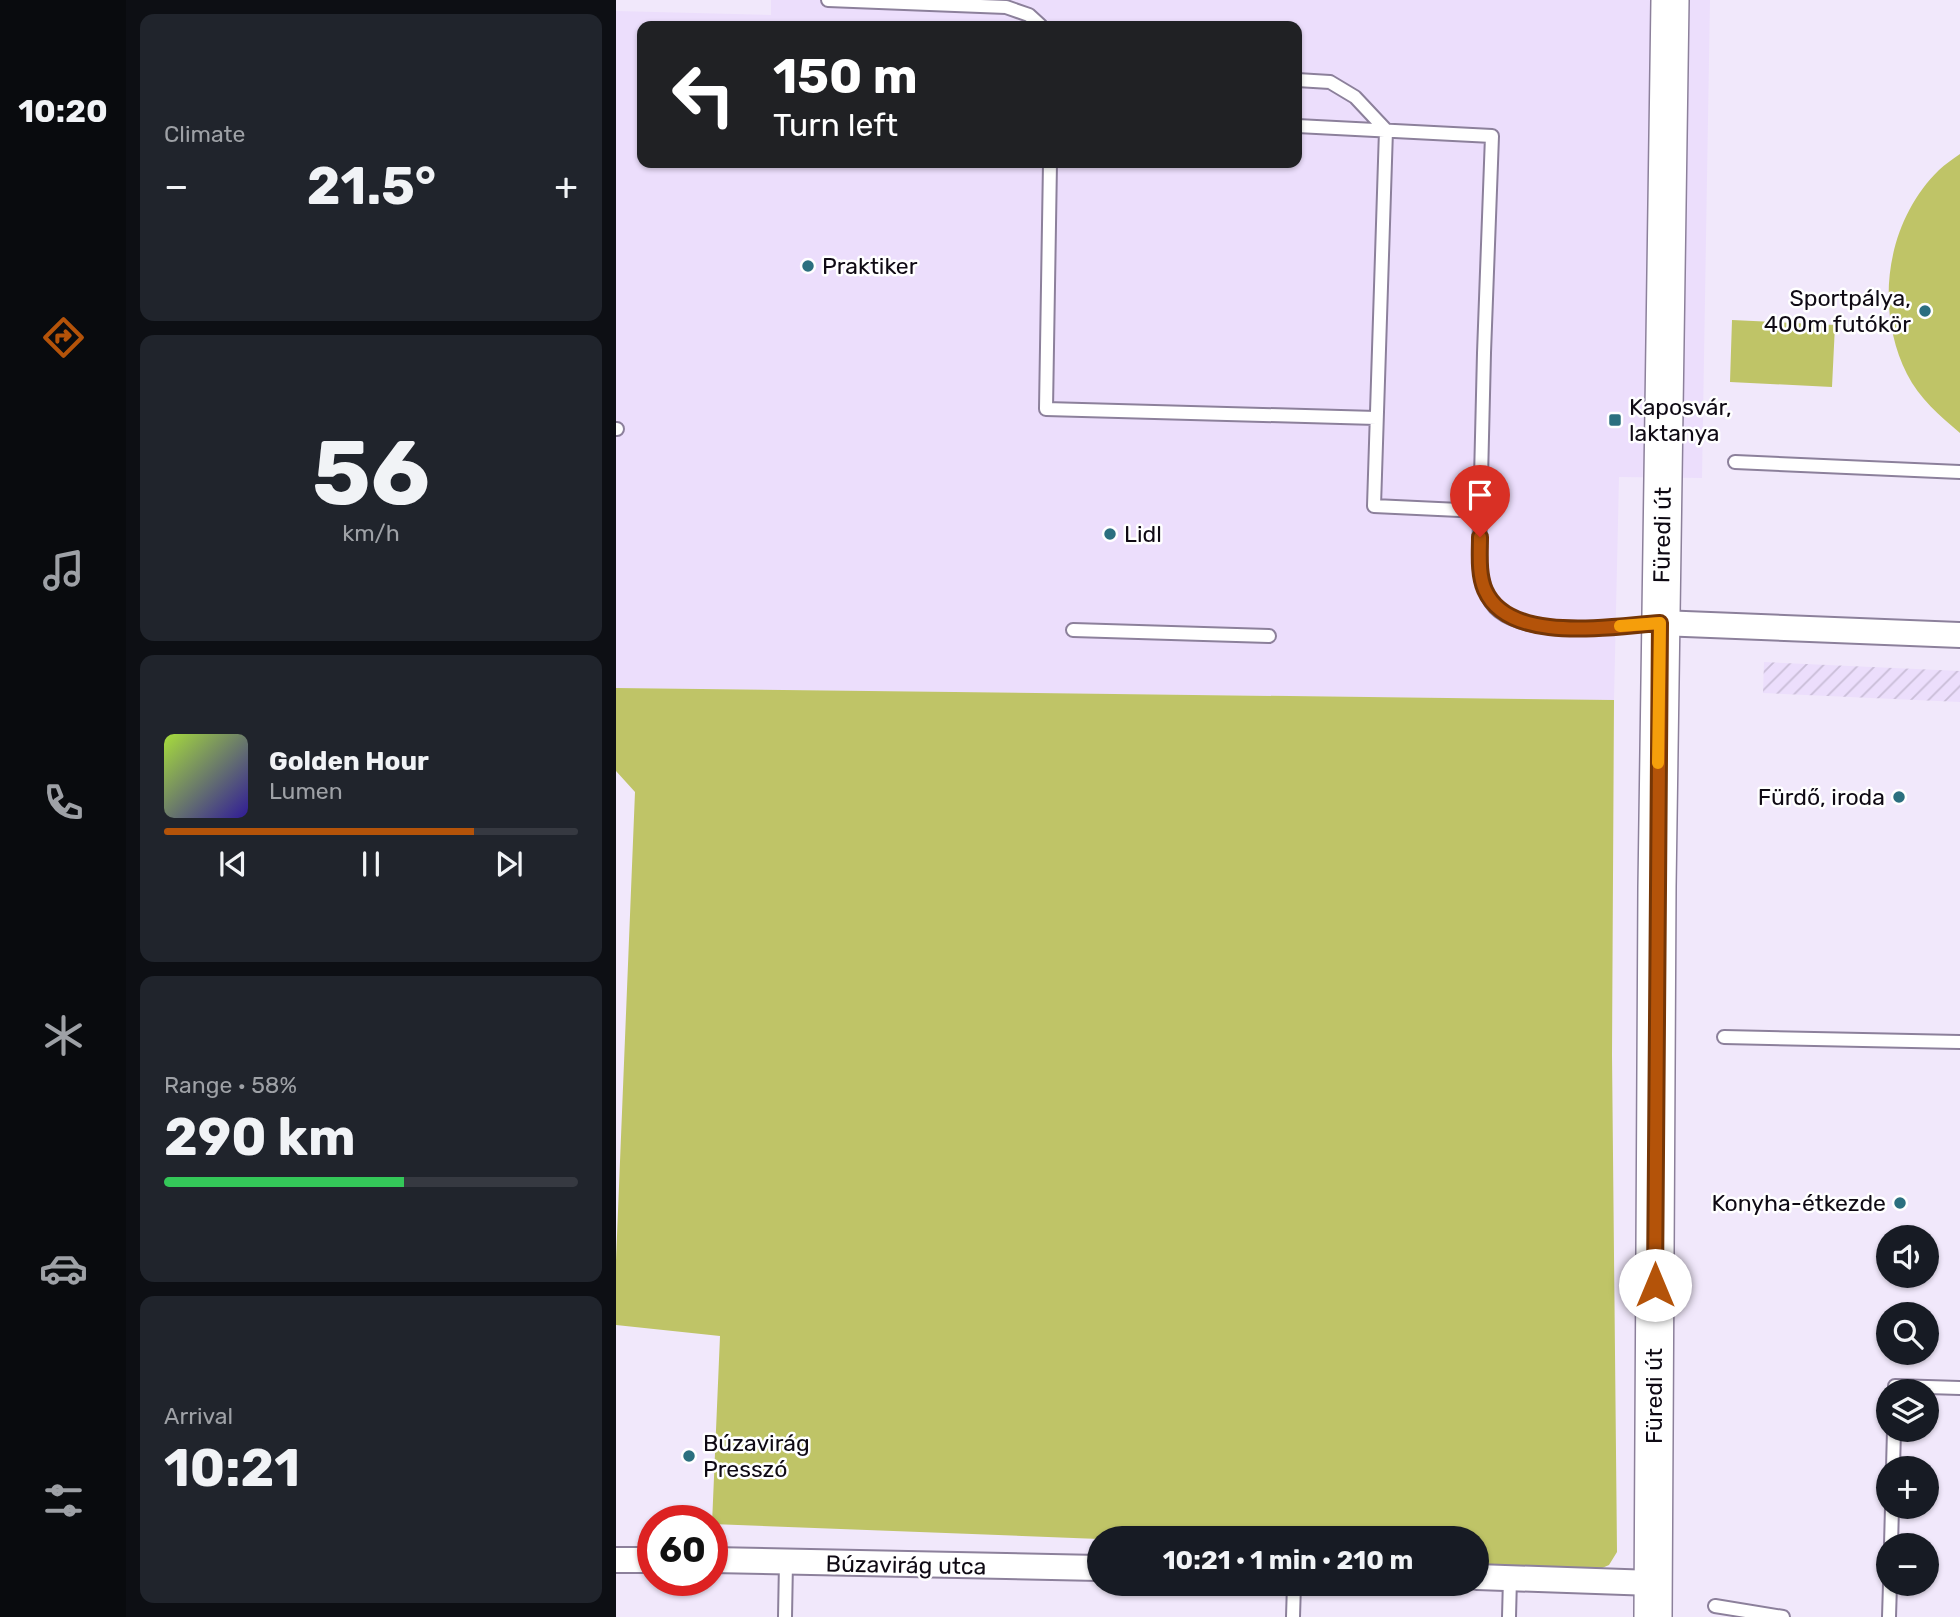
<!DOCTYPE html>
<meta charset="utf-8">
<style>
body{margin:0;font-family:Rubik,sans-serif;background:#20242c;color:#f1f3f6;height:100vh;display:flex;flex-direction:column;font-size:26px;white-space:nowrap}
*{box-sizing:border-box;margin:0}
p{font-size:23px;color:#9ea1a6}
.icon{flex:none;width:38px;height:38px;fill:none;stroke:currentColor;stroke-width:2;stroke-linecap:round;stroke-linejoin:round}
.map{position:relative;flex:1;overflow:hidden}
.sheet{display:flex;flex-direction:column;gap:14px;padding:14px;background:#0d0f14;width:490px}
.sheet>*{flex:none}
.hud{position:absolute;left:21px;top:21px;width:665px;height:147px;border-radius:14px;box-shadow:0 2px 5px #0004;background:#202124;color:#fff;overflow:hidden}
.buttons{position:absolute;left:1260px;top:1225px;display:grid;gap:14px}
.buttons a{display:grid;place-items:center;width:63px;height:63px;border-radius:50%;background:#171b24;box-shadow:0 2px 5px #0004;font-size:35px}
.speed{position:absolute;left:21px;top:1505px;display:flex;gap:14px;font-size:35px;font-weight:700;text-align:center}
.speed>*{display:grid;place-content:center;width:91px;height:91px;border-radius:50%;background:#171b24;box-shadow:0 2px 5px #0004;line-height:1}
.speed .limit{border:10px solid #d22;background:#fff;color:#111}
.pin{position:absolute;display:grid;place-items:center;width:60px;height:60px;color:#fff;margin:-72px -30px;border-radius:50% 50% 50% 0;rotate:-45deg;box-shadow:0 0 7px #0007}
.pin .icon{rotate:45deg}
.me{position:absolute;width:77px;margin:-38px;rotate:0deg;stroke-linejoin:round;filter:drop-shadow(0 0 5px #0008)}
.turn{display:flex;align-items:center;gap:24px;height:147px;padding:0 21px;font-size:32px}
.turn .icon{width:91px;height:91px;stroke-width:2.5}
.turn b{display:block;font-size:49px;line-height:60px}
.big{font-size:52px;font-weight:700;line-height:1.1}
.sheet .card{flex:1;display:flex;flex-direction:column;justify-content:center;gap:10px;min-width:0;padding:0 24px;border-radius:14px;background:#20242c}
.sheet .dial{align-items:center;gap:0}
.dial b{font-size:91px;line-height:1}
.song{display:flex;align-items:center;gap:21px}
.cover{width:84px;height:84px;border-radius:10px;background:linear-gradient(135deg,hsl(80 70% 55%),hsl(250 70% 35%))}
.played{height:7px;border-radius:4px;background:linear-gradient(90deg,#b45309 75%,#363941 75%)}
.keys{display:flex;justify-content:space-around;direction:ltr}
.heat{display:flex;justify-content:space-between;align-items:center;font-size:38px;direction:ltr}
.charge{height:10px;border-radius:5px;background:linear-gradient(90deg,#34c759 58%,#363941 0)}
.trip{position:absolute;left:471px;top:1526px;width:402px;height:70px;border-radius:35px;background:#171b24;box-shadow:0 2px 5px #0004;font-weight:700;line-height:70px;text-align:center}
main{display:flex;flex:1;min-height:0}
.tab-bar{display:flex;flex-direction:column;width:126px;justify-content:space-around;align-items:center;background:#090b0e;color:#9ea1a6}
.tab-bar .icon{width:49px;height:49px}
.tab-bar .on{color:#b45309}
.tab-bar b{font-size:32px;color:#f1f3f6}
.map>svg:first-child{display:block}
</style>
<main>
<nav class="tab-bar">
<b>10:20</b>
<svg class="icon on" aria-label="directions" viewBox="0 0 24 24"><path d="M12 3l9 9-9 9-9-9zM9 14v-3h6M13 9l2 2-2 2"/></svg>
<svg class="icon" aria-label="music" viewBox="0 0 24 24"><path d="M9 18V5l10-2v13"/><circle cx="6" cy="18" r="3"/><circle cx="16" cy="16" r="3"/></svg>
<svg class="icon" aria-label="phone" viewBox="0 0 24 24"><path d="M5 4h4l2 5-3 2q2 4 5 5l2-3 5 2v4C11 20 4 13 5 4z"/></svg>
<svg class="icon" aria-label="climate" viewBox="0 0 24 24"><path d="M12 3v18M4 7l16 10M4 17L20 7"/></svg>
<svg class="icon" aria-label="car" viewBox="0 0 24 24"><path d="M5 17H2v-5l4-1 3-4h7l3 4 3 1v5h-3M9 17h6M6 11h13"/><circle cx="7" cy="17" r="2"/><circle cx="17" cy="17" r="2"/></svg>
<svg class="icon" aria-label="filters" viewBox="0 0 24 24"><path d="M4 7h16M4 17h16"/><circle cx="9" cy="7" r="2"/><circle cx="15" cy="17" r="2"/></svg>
</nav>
<section class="sheet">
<div class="card"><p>Climate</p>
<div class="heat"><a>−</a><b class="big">21.5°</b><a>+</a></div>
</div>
<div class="card dial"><b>56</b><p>km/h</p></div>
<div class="card">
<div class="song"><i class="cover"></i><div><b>Golden Hour</b><p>Lumen</p></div></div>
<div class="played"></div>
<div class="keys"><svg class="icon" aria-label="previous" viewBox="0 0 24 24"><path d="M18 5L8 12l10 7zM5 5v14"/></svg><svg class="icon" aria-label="pause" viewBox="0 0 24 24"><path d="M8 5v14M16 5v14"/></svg><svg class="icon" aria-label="next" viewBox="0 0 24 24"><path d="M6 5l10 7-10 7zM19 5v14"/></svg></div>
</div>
<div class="card"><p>Range · 58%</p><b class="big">290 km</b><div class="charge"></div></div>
<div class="card"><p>Arrival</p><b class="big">10:21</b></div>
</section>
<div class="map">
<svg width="1344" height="1617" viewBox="0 0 1344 1617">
<defs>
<pattern id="industrial-furrows" width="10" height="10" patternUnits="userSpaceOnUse" patternTransform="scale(1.75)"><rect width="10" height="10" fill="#ecdefc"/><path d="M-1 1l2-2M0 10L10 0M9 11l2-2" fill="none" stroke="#c9bdd7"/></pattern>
</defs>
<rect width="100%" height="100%" fill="#f1e8fb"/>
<path fill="#ecdefc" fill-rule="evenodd" d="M155,0h939l-8,478 -83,-1 -5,223 -998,-12v-677l155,4zM26,26h655v137h-655z"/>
<path fill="url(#industrial-furrows)" d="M1148,662l196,9v31l-197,-9z"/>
<path fill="#bfc467" d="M1344,154v279c-20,-17 -41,-35 -53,-59 -33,-66 -21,-152 32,-204 6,-6 14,-11 21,-16z
M1116,320l103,5 -3,62 -102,-5z
M0,688l998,12 -2,355 5,497 -8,13 -16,7 -116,-3v-31l-378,1 -387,-15 8,-188 -104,-11v-65l19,-468 -19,-21z"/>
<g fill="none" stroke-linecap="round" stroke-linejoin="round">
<defs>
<path id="lane" d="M212,0l178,7 23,8 12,11
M681,80l33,2 25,15 31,33 -12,376 107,5
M681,126l195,10 -8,217 -5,209c3,17 6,38 20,49 34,27 119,15 160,12
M434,163l-4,246 330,9
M0,429h1
M1119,462l225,10
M457,630l196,6
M1108,1037l236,5
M1279,1391v-5l65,2
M1277,1468l1,-38
M1275,1545l1,-38
M1099,1606l68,11
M169,1617l1,-55
M677,1617l1,-33
M893,1617l1,-39
M1273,1617l1,-33"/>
<path id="street" d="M1044,623l300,12
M0,1560h37
M96,1560l387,8
M861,1577l176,6"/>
<path id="primary" d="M1037,1617l4,-730 13,-887"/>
</defs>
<use href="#lane" stroke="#8c809b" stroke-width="16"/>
<use href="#street" stroke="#8c809b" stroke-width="28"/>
<use href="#primary" stroke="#8c809b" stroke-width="40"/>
<use href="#lane" stroke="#fff" stroke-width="12"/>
<use href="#street" stroke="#fff" stroke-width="24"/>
<use href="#primary" stroke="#fff" stroke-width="37"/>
</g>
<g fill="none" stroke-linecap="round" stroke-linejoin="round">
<defs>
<path id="route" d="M864,537c0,16 -2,37 5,53 24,55 127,36 175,33l-5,662"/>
</defs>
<use href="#route" stroke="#753606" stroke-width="18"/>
<use href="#route" stroke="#b45309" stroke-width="12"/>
<path stroke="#f59e0b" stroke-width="12" d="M1004,626l40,-3 -2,140"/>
</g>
<g fill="#2b6f7f" stroke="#fff" stroke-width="2.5">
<circle cx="192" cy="266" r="7"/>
<circle cx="1309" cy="311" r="7"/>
<rect x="992" y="413" width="14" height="14" rx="3.5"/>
<circle cx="494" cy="534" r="7"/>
<circle cx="1283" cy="797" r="7"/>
<circle cx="1284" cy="1203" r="7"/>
<circle cx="73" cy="1456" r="7"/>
</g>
<g text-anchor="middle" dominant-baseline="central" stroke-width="5" stroke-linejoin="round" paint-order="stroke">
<g font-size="23" fill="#0f0a14" stroke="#fff" text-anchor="start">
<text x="206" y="266">Praktiker</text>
<text x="1295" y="298" text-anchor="end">Sportpálya,<tspan x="1295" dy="26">400m futókör</tspan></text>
<text x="1013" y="407">Kaposvár,<tspan x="1013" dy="26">laktanya</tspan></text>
<text x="508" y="534">Lidl</text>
<text x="1269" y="797" text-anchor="end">Fürdő, iroda</text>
<text x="1270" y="1203" text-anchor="end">Konyha-étkezde</text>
<text x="87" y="1443">Búzavirág<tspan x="87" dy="26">Presszó</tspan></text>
</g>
<g font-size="23" fill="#0f0a14" stroke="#fff">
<text transform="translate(1046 535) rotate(-89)">Füredi út</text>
<text transform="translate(1038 1396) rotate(-90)">Füredi út</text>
<text transform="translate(290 1565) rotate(1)">Búzavirág utca</text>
</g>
</g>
</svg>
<div class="buttons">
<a><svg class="icon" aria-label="sound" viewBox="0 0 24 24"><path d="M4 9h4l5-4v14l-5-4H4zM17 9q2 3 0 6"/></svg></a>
<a><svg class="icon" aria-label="search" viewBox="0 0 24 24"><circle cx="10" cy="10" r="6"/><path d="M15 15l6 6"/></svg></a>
<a><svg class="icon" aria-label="layers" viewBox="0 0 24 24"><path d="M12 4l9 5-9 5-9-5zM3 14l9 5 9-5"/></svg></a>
<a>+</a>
<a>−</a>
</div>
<div class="speed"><div class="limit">60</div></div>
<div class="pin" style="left:864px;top:537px;background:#d93025"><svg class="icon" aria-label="arrive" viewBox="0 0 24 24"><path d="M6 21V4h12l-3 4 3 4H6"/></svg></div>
<svg class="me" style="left:1039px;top:1285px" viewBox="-20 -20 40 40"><circle r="19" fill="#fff"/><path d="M0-13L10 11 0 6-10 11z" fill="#b45309"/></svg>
<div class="trip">10:21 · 1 min · 210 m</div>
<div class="hud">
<div class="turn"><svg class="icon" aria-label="left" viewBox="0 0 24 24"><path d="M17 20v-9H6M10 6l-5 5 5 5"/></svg><div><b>150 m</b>Turn left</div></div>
</div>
</div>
</main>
